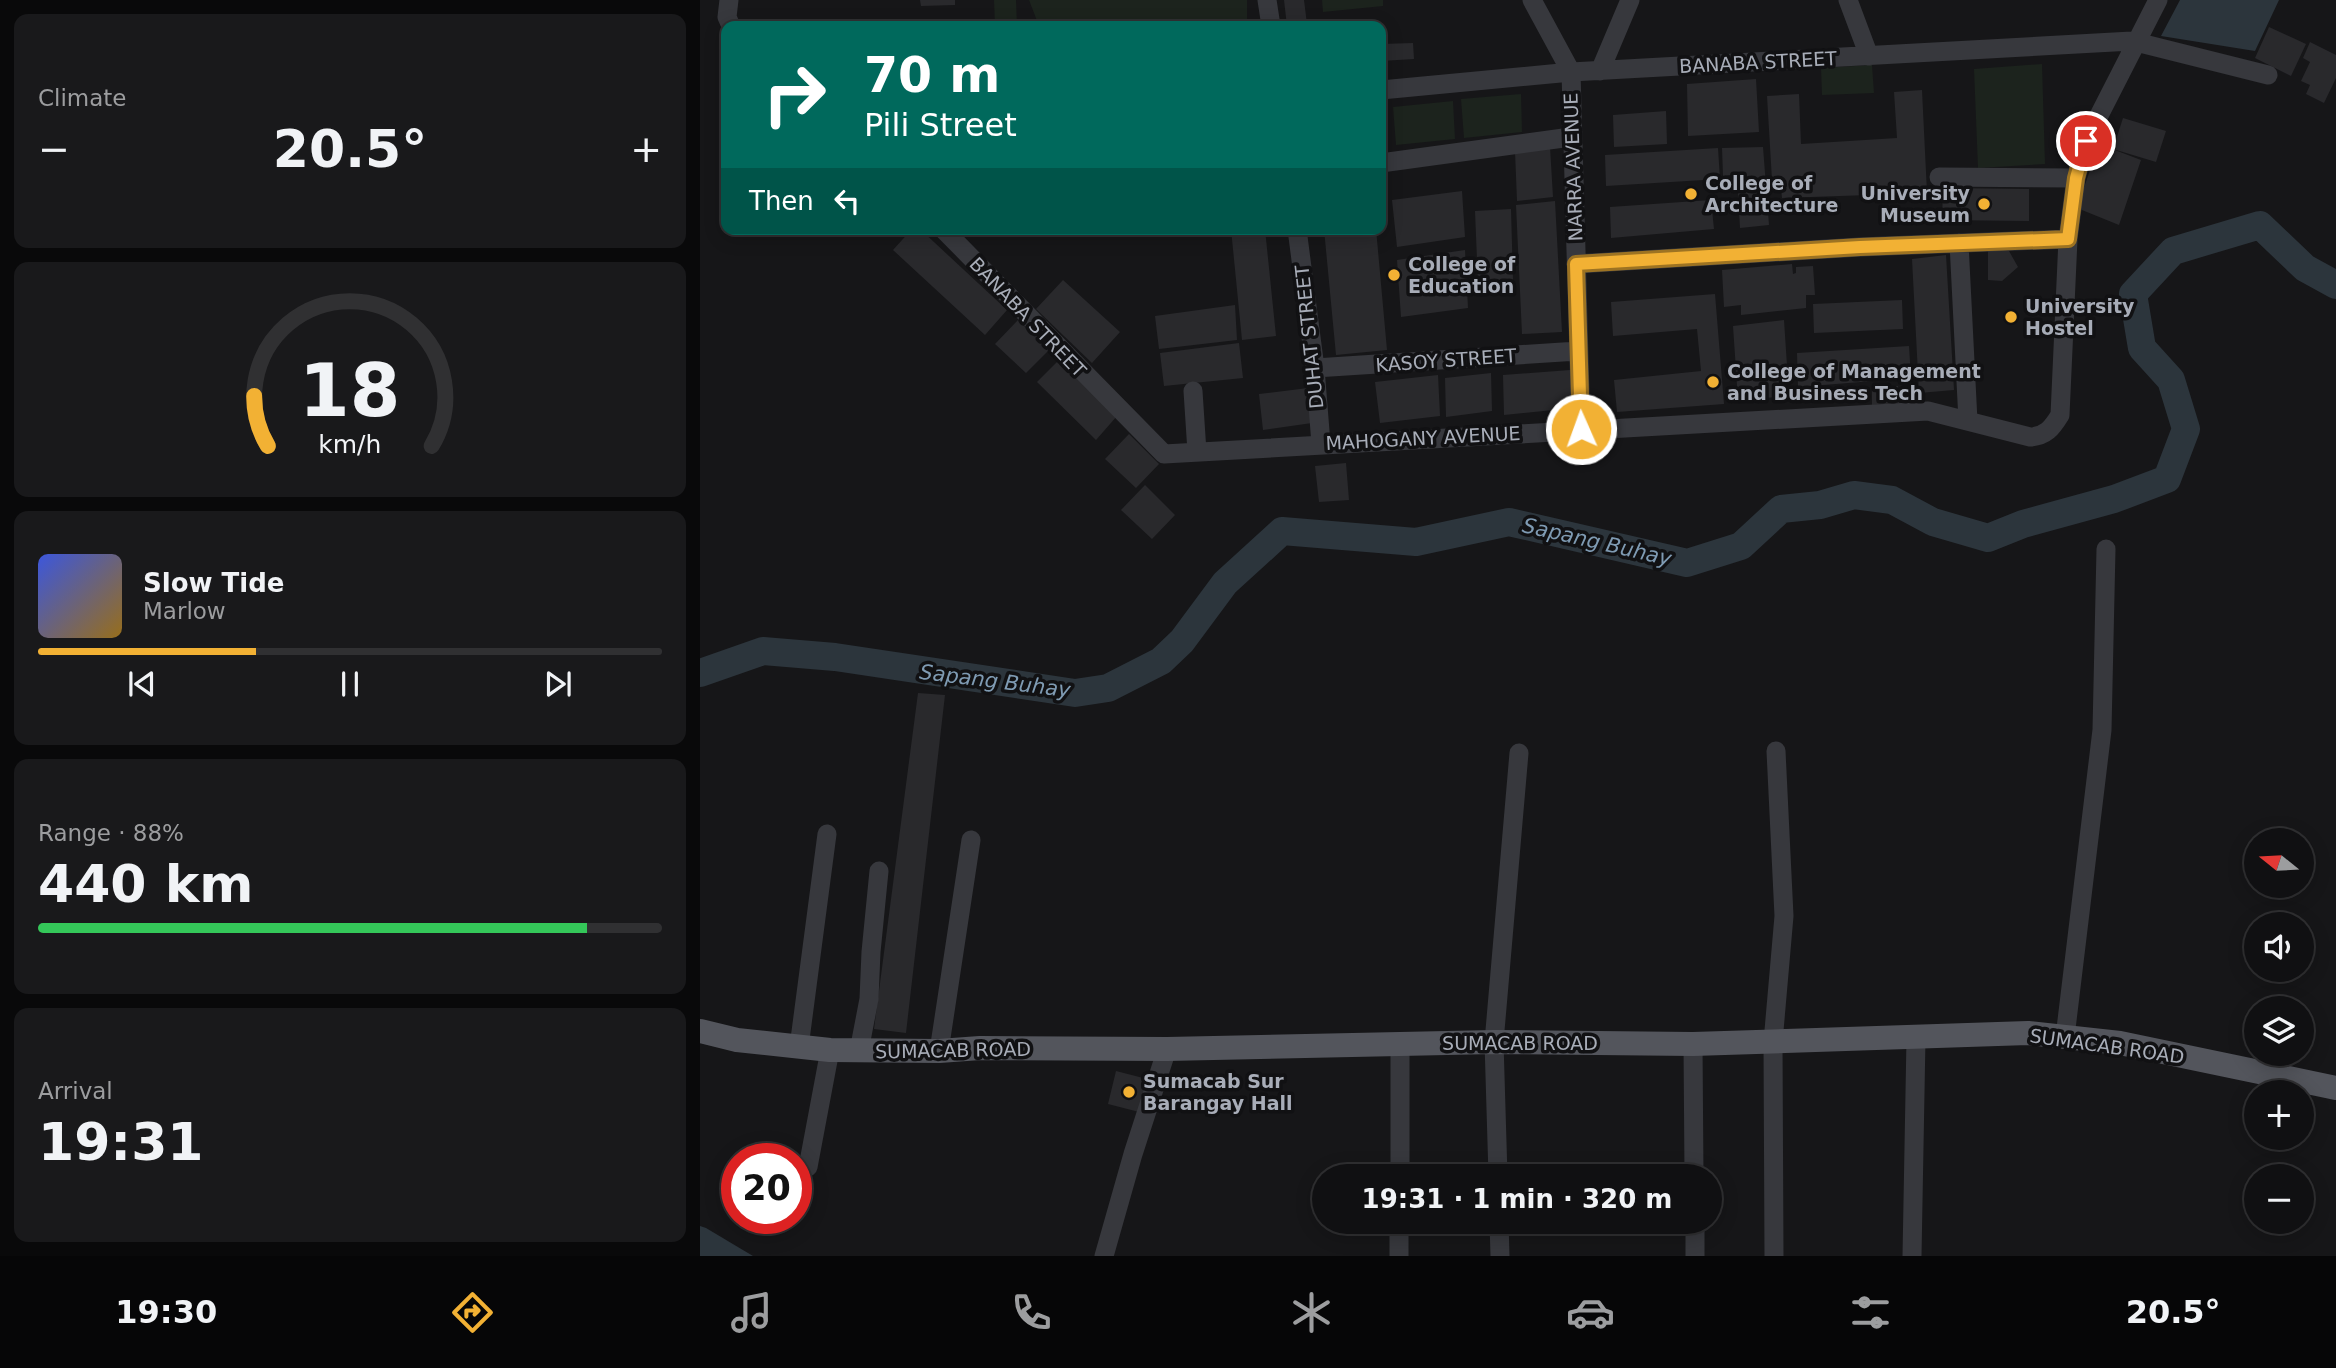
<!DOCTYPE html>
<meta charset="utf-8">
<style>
body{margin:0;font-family:"DejaVu Sans",sans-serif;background:#19191b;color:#f1f3f6;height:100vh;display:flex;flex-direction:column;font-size:26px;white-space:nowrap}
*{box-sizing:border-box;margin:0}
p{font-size:23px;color:#9c9d9f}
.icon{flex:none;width:38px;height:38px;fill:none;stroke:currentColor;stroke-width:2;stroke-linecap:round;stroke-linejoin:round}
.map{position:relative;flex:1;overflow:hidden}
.details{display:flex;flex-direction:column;gap:14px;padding:14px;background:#09090a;width:700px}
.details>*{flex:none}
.top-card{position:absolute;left:21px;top:21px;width:665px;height:214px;border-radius:14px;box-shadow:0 4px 18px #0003,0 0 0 2px #303032;background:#00695c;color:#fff;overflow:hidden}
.needle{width:46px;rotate:288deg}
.tools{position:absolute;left:1544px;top:828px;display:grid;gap:14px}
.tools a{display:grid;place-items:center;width:70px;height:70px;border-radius:50%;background:#101012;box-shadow:0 4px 18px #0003,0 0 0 2px #303032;font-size:35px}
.speed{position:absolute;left:21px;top:1143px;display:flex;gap:14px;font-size:35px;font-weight:700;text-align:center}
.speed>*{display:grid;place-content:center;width:91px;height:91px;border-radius:50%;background:#101012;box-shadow:0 4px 18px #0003,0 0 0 2px #303032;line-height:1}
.speed .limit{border:10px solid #d22;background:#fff;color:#111}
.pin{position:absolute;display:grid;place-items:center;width:60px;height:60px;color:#fff;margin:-30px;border:4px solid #fff;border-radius:50%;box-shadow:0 2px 7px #0007}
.me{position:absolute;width:77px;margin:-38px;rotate:358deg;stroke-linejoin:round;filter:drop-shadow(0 0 5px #0008)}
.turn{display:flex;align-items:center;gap:24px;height:147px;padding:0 28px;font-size:32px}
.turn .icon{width:91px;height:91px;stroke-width:2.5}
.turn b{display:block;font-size:49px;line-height:60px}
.then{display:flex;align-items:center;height:66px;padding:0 28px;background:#0003;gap:14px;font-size:26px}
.big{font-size:52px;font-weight:700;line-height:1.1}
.details .tile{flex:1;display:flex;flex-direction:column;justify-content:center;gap:10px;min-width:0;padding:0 24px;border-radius:14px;background:#19191b}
.details .dial{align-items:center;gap:0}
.dial svg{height:182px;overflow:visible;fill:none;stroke:#303032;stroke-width:7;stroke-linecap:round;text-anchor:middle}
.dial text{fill:#f1f3f6;stroke:none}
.song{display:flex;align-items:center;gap:21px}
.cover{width:84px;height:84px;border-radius:10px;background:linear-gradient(135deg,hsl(230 70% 55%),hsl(40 70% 35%))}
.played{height:7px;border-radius:4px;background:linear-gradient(90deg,#f2b134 35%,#303032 35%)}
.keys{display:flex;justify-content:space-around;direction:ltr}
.heat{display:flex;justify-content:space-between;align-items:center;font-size:38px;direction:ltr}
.charge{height:10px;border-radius:5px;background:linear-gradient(90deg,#34c759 88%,#303032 0)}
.trip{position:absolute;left:612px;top:1164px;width:410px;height:70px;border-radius:35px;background:#101012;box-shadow:0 4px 18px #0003,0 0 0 2px #303032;font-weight:700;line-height:70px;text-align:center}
.menu{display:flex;height:112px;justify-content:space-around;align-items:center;background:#060607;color:#9c9d9f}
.menu .icon{width:49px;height:49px}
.menu .on{color:#f2b134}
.menu b{font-size:32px;color:#f1f3f6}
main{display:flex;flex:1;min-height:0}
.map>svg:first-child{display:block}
</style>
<main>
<section class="details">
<div class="tile"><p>Climate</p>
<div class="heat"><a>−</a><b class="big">20.5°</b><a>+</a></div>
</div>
<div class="tile dial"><svg viewBox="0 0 100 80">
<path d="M14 69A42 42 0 1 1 86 69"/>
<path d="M14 69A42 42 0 0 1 8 47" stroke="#f2b134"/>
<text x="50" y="56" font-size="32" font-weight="700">18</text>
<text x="50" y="72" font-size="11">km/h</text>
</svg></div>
<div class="tile">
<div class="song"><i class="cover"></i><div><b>Slow Tide</b><p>Marlow</p></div></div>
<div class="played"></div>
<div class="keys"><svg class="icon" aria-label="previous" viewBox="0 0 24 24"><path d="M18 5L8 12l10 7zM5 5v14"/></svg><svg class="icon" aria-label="pause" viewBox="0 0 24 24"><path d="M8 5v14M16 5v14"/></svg><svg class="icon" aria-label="next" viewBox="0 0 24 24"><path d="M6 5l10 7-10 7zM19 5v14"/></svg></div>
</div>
<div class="tile"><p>Range · 88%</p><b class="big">440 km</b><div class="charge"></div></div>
<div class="tile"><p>Arrival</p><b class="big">19:31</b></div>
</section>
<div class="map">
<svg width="1636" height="1256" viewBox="0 0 1636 1256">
<rect width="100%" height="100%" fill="#161618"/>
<path fill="#1c231d" d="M294,0h22l1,26h-22z
M329,0h218v26h-208z
M622,0h61v6l-60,6z
M1342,64l3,100 -67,4 -4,-99z
M1172,65l2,28 -52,2 -1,-27z
M821,94l1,38 -58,6 -3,-39z
M753,101l2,38 -59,6 -3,-38z"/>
<path fill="#2c353c" d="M1480,0h99l-24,51 -94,-15z
M0,1226l6,2 47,28h-53z"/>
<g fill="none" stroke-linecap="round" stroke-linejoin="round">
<path stroke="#2c353c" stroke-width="28" d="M0,673l63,-22 72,6 240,36 33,-5 53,-27 21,-20 43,-58 57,-52 134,11 93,-20 178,41 54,-17 40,-37 39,-4 34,-10 38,5 41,22 55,16 35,-14 91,-25 53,-20 19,-50 -15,-49 -29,-32 -9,-54 40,-43 87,-26 45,43 31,17"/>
</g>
<path fill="#29292c" d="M220,0h35v5l-34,1z
M584,0h20l3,24 -20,2z
M1569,27l37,17 -15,32 -36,-18z
M1610,42l26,13v23l-12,25 -18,-9 4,-9 -9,-4 9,-19 -7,-4z
M713,43l1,16 -33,2v-17z
M1056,79l3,53 -71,4 -1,-52z
M1222,90l5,103 -145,5 -2,-19 -8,1 -5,-84 32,-2 2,50 96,-6 -3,-46z
M966,111l1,33 -53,3 -1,-32z
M1423,118l43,13 -10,31 -43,-13z
M1399,144l42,16 -22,65 -42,-17z
M850,147l3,50 -36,4 -2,-50z
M1063,147l6,78 -29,3 -3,-54 -14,2 -1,-28z
M1018,148l2,31 -114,7 -1,-31z
M1243,188l86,1v32l-87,-1z
M762,191l3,46 -68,10 -5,-47z
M1011,200l3,29 -103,9 -1,-31z
M855,201l7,131 -40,2 -6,-129z
M811,209l2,71 -35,4 -3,-73z
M212,229h8l87,81 -22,25 -92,-85z
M324,229h23l1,2 -23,3z
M531,229h34l11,107 -34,4z
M624,229h52l11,121 -51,5z
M765,250l3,58 -67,9 -4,-57z
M1288,251h21l9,16 -16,14 -14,-1z
M1246,255l8,135 -35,3 -7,-134z
M1092,264l1,10 3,-1v-6l17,-1 2,29h-9v13l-65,7v-10l-17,2 -2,-37z
M363,280l57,52 -28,31 -56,-54z
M1015,294l9,110 -107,8 -3,-32 87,-9 -4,-42 -84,7 -2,-34z
M1202,300l1,29 -89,4 -1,-29z
M535,305l2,35 -78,9 -4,-33z
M318,320l31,30 -23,23 -31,-29z
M1084,320l5,76 -51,4 -5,-74z
M539,343l4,35 -79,8 -4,-33z
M1209,346l2,32 -113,9 -1,-34z
M361,358l56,58 -21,24 -59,-58z
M870,370l3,38 -69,7 -1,-40z
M791,373l1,38 -46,6 -1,-39z
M738,375l2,41 -60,7 -5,-41z
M1198,386l1,17 -27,2v-18z
M608,388l4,35 -49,7 -4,-36z
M429,434l30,30 -23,24 -31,-29z
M646,463l3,37 -30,2 -4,-36z
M445,485l30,30 -23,24 -31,-29z
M218,693l27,2 -39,338 -32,-4z
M416,1071l35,9 -8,33 -35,-9z"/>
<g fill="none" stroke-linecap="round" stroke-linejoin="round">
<path stroke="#37383d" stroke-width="19" d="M29,0l-2,17 4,9
M567,0l4,26
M832,0l39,72 10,357
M1148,0l21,56
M900,71l30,-71
M681,90l190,-18 561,-31 136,34
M681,163l190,-26
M1239,177l137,1
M243,229l221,225 764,-43 102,26c16,-1 22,-9 30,-22l8,-176 8,-61 10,-37 72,-141
M597,229l18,139 6,76
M1259,243l9,178
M876,264l284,-17 208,-8
M615,368l263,-17
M493,391l4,61
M1365,1037l37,-307 4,-181
M993,1044l1,132
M99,1047l28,-213
M159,1051l10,-52 2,-47 8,-81
M239,1051l32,-211
M108,1167l22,-117
M700,1176v-132
M798,1176l-4,-134 25,-289
M799,1222l1,34
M995,1222v34
M404,1256l29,-102 34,-105
M699,1256v-34
M1074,1256l-1,-214 11,-126 -8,-165
M1212,1256l4,-218"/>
<path stroke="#53555c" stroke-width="24" d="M0,1031l37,9 93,10 109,1 41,-3 187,1 327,-7 199,2 335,-11 92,10 216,45"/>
</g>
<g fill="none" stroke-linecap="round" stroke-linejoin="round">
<defs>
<path id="route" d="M881,429l-5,-165 284,-17 208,-8 8,-61 10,-37"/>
</defs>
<use href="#route" stroke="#9d7322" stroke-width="18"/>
<use href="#route" stroke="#f2b134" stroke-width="12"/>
</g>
<g fill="#f2b134" stroke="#111113" stroke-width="2.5">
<circle cx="991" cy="194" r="7"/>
<circle cx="1284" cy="204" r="7"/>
<circle cx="694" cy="275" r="7"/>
<circle cx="1311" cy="317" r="7"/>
<circle cx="1013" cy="382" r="7"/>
<circle cx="429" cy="1092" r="7"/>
</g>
<g text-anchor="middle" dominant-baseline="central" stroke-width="7" stroke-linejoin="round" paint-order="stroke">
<g font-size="19" fill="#a8adb8" stroke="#111113">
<text transform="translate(1058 62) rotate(-3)">BANABA STREET</text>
<text transform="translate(873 167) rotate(-92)">NARRA AVENUE</text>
<text transform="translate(328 317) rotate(46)">BANABA STREET</text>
<text transform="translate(609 337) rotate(-96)">DUHAT STREET</text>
<text transform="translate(746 360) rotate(-4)">KASOY STREET</text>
<text transform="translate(723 438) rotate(-3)">MAHOGANY AVENUE</text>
<text x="820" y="1043">SUMACAB ROAD</text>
<text transform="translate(1407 1046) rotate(8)">SUMACAB ROAD</text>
<text transform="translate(253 1050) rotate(-1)">SUMACAB ROAD</text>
</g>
<g font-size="19" font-weight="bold" fill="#a8adb8" stroke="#111113" text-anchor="start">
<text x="1005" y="183">College of<tspan x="1005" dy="22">Architecture</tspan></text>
<text x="1270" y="193" text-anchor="end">University<tspan x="1270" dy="22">Museum</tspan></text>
<text x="708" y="264">College of<tspan x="708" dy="22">Education</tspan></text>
<text x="1325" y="306">University<tspan x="1325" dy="22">Hostel</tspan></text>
<text x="1027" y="371">College of Management<tspan x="1027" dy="22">and Business Tech</tspan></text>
<text x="443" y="1081">Sumacab Sur<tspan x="443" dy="22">Barangay Hall</tspan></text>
</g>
<g font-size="21" font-style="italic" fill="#7f9bb3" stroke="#111113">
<text transform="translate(897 542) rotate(13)">Sapang Buhay</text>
<text transform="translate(295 681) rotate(7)">Sapang Buhay</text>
</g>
</g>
</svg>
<div class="tools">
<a><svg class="needle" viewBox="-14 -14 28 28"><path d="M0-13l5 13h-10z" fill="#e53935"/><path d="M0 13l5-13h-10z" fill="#9c9d9f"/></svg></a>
<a><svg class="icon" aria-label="sound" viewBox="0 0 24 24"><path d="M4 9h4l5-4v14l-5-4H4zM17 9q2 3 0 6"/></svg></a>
<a><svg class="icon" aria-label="layers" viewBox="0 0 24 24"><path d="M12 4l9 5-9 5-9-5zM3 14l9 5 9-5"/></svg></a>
<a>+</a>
<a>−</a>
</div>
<div class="speed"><div class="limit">20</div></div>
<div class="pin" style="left:1386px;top:141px;background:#d93025"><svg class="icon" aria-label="arrive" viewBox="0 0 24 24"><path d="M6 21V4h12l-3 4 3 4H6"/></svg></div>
<svg class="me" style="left:881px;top:429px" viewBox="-20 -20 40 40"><circle r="17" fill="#f2b134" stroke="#fff" stroke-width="3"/><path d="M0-11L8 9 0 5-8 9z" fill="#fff"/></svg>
<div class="trip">19:31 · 1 min · 320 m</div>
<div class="top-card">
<div class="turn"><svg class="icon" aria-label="right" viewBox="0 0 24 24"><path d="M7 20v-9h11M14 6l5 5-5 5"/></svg><div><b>70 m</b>Pili Street</div></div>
<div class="then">Then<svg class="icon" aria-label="left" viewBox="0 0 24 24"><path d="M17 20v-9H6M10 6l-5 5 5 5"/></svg></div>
</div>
</div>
</main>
<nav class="menu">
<b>19:30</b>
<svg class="icon on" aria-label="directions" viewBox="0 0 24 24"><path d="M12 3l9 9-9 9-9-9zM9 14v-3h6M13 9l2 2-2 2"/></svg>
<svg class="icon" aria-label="music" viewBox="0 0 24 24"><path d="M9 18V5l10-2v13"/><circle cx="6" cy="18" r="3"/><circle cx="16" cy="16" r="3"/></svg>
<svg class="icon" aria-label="phone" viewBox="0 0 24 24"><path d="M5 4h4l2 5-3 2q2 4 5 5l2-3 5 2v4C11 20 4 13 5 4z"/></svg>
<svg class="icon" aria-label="climate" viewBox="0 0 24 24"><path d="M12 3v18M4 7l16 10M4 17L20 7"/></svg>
<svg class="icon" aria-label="car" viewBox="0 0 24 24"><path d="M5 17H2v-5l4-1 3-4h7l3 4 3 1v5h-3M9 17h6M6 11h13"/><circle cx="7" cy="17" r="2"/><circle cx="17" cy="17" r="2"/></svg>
<svg class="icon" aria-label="filters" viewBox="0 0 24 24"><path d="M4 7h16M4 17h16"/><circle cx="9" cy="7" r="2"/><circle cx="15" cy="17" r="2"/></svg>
<b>20.5°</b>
</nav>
